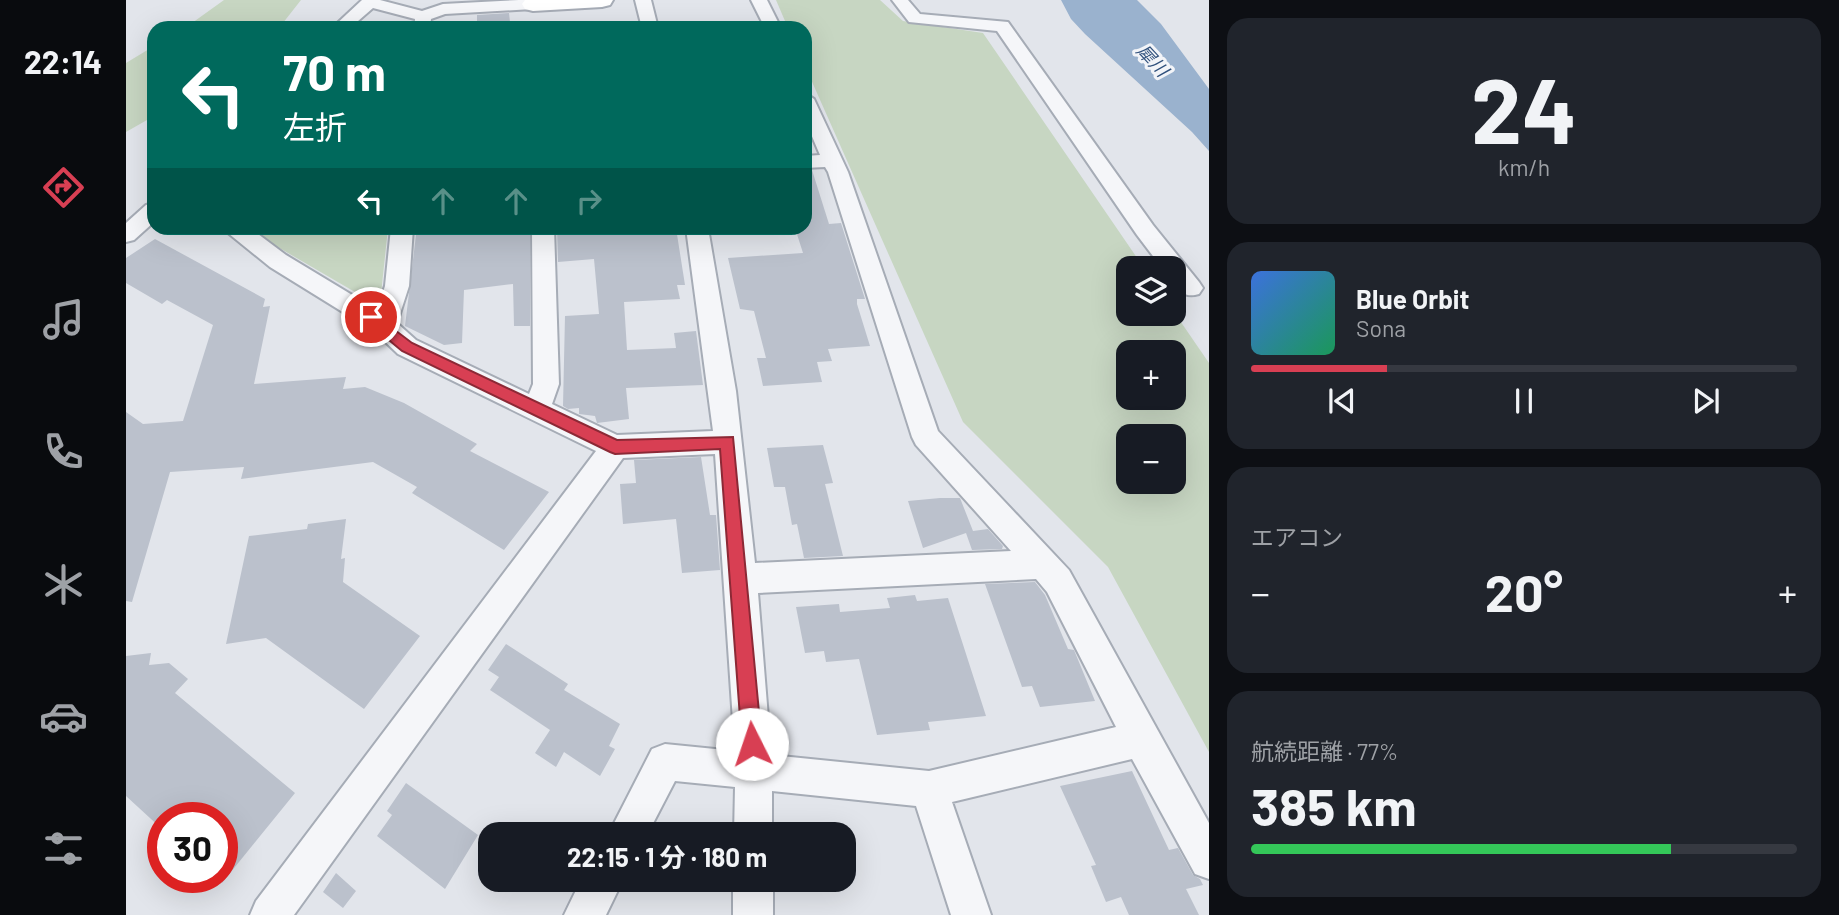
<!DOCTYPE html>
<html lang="ja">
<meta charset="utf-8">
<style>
body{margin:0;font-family:Barlow,"Noto Sans JP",sans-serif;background:#20242c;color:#f1f3f6;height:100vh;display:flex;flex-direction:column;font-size:26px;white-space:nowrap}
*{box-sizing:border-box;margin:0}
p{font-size:23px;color:#9ea1a6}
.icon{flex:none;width:38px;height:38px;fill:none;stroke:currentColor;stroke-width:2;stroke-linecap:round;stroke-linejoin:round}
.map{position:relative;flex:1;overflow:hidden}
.drawer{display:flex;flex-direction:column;gap:18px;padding:18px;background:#0d0f14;width:630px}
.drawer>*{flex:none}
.hud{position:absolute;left:21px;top:21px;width:665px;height:214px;border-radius:21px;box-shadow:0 7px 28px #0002;background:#00695c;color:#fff;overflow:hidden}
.tools{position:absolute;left:990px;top:256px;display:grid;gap:14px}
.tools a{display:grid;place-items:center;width:70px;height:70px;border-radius:14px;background:#171b24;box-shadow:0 7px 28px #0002;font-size:35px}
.speed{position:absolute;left:21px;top:802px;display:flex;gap:14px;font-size:35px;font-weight:700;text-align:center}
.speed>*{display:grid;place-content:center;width:91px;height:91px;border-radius:50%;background:#171b24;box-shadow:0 7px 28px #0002;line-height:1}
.speed .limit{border:10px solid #d22;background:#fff;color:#111}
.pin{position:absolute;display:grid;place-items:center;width:60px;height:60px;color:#fff;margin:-30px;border:4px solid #fff;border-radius:50%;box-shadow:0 2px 7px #0007}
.me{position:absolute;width:77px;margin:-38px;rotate:356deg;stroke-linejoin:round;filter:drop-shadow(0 0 5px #0008)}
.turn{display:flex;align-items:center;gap:24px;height:147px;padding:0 21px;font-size:32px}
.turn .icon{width:91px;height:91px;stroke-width:2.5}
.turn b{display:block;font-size:49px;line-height:60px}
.lanes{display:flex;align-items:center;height:66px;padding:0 21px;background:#0003;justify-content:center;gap:35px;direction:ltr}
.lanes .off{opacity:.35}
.big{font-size:52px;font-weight:700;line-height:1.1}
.drawer .card{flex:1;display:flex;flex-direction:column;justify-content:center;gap:10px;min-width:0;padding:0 24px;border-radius:21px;background:#20242c}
.drawer .dial{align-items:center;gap:0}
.dial b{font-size:91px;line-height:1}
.song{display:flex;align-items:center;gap:21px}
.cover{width:84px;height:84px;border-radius:10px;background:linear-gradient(135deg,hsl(220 70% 55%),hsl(150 70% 35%))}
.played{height:7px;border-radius:4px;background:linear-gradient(90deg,#d83f53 25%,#363941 25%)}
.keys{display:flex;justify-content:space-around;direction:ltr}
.heat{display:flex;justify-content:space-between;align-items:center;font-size:38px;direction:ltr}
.charge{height:10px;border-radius:5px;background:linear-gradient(90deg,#34c759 77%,#363941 0)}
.trip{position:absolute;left:352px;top:822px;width:378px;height:70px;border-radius:21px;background:#171b24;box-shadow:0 7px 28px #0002;font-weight:700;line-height:70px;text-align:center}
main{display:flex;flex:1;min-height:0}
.tab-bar{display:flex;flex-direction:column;width:126px;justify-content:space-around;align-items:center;background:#090b0e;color:#9ea1a6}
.tab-bar .icon{width:49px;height:49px}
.tab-bar .active{color:#d83f53}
.tab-bar b{font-size:32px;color:#f1f3f6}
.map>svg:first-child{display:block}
</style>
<main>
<nav class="tab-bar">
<b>22:14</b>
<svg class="icon active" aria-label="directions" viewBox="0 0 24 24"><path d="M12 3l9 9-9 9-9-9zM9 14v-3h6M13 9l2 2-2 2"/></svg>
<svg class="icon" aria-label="music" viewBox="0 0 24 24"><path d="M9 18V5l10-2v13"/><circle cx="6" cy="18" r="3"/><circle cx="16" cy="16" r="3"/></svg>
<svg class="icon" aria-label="phone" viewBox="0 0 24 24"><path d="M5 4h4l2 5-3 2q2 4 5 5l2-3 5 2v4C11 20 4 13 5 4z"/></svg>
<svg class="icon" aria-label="climate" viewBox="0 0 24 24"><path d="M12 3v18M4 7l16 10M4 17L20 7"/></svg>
<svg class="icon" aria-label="car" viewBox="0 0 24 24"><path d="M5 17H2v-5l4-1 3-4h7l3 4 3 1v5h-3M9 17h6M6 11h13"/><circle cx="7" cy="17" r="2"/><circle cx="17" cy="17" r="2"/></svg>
<svg class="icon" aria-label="filters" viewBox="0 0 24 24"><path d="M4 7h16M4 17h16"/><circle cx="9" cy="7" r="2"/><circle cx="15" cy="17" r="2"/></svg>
</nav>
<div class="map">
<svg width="1083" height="915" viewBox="0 0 1083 915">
<rect width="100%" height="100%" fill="#e2e5eb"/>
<path fill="#c7d6c2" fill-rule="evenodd" d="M98,0h77l-22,28h-94z
M650,0h104l23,21 80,12 161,235h-15v45l45,-1 35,51v389l-101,-185 -145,-145 -158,-356v-38h-17zM1003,352h45v45h-45zM1003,436h45v45h-45z
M28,46v70l-28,16v-69z
M126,228h136l-7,66 -14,5 -91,-53z"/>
<path fill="#9ab2ce" d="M935,0h76l24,24 48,65v62l-17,-19 -107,-98 -14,-15z"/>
<path fill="#bbc1cc" d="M383,13l1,9 -33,2v-9z
M686,170l17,54 12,-1 24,76h-8v5l13,42 -42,3 4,12 -15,1 5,20 -59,4 -6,-28h9l-12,-47 -14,-2 -12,-51 75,-5 -8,-25h10v-57z
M304,228h100v98h-16l-1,-42 -49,6 -2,53 -18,2 -39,-19 11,-91 14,-1z
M431,228h119l9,57h-8l3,14 -56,3 3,48 49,-2 -2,-15 22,-2 7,54 -77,3 3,31 -32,4 -2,-7 -16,-2v-6l-11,1 -5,-3 2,-90 34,-2 -5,-55 -36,3z
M29,239l110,60 -2,8 7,-1 -16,78 92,-7 -3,12 22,-2 39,16 73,41 -7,7 79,41 -45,58 -92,-57 5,-6 -44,-25 -132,17 3,-12 -74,5 -38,130 -6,-1v-189l17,12 40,-3 30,-96 -46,-25 -5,4 -36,-21v-25z
M697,445l10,38 -8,1 18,72 -39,2 -7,-34 -5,1 -7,-38h-11l-7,-39z
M575,457l9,58h6l4,55 -38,3 -6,-54 -53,5 -3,-40 16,-1 -2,-23z
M814,498h20l13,33 15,-2 15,17 -1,3 -30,1 -6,-17 -43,15 -15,-47z
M220,519l-5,40 4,-1 -2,24 77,54 -56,73 -98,-71 -40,6 23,-108 58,-7 1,-5z
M909,582l10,13 23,54 6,1 21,51 -55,6 -8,-21 -10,1 -37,-103z
M789,595l2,6 31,-3 38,118 -58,6 2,8 -53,5 -18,-76 -33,3 -2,-11 -19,2 -9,-46 43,-3 1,8 50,-4 -3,-10z
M380,644l62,40 -4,6 56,34 -11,22 6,3 -15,27 -36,-24 -8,15 -21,-14 15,-23 -60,-40 9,-13 -11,-7z
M25,653l-2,12 20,-2 19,16 -13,14 120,100 -73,90v-66h-59v13l-37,-34v-140z
M1006,771l37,79 9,-2 15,27 7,4 3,6 -17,4 13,26h-70l-8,-18 -15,5 -15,-36 5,-1 -36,-79z
M280,783l72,52 -33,54 -68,-53 15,-21 -5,-4z
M210,873l20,18 -13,17 -20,-16z"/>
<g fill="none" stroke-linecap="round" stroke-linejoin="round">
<defs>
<path id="street" d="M236,0h18l42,11 21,-7 76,-4h17l5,4 -8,5 -88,5 -14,5 -1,9h-16l1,-9 -42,-11 -23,20h-18z
M509,0h16l7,28h-16z
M625,0h16l14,28h-16z
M766,0h16l12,14 88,8 145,203 46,57 4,6 -4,6c-19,6 -25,-10 -25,-26h-12l-25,-33 -140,-204 -88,-9z
M679,93l9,6 34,73 90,259 131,139 140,253v56l-14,-5 -63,-115 -180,43 39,113h-40l-35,-109 -144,-15v44h-38l1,-48 -60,-6 -28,54h-39l44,-86 13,-5 70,7 -20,-297 -92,4 -329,457h-44l6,-14 340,-450 -198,-97 -23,-22 -105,-65 -42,-34 -3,-5h25l36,27 91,55 8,-24 6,-58h22l-4,58 -12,37 19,17 113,54 4,-10 -1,-156h22l5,156 -7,20 65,31 96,-4 -27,-203h22l28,163 19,172 256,-12 -95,-106 -4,-8 -84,-265 -3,-5 -20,1v-12l15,-1 -15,-35zM910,579l11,13 69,135 -187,44 -158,-16 -13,-162z
M28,203v19l-20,18 -8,2v-19l20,-18z
M455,880h42l-17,35h-42z
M607,880h40v35h-40z"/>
<path id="secondary" d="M399,0h88l-3,5 -8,2 -69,4 -8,-2 -3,-5z"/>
</defs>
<use href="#street" stroke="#a6acb6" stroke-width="4"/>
<use href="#secondary" stroke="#a6acb6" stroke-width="4"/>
<use href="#street" fill="#f5f6f9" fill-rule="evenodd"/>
<use href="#secondary" fill="#fff" fill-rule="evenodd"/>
</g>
<path fill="#d83f53" stroke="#8c2936" stroke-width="2" d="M245,312l41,31 205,97 116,-3 29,307 -3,7 -7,3 -7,-3 -3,-7 -22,-295 -105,5 -5,-2 -208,-101 -36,-30 -2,-4z"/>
<g text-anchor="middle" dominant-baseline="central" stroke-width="6" stroke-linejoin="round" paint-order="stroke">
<g font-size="18" font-style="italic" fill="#2f507c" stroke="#f2f4f8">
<text transform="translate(1027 60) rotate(47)">犀川</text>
</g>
</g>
</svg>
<div class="tools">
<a><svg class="icon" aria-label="layers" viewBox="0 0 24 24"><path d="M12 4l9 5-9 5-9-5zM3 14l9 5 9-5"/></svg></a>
<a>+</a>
<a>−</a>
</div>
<div class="speed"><div class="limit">30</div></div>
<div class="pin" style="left:245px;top:317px;background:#d93025"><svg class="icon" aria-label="arrive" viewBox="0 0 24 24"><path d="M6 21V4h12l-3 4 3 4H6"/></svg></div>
<svg class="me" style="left:626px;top:744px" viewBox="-20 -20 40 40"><circle r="19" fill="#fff"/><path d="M0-13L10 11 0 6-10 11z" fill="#d83f53"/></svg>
<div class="trip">22:15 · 1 分 · 180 m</div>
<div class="hud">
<div class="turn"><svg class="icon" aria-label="left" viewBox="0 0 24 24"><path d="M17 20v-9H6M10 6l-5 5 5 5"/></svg><div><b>70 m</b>左折</div></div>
<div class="lanes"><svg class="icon" aria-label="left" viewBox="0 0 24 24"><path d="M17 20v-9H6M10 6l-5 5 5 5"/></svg><svg class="icon off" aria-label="ahead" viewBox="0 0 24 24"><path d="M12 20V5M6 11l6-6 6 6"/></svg><svg class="icon off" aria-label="ahead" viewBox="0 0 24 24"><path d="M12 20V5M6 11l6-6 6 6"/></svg><svg class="icon off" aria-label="right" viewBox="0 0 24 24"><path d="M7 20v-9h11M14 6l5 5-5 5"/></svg></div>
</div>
</div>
<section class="drawer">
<div class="card dial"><b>24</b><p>km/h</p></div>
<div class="card">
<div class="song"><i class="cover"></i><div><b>Blue Orbit</b><p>Sona</p></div></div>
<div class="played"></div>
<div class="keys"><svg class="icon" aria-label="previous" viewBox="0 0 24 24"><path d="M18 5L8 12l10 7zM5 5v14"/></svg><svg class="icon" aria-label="pause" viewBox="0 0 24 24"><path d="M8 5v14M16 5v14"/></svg><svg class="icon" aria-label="next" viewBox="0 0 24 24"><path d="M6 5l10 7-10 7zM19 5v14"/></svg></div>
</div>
<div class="card"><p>エアコン</p>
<div class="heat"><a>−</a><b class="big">20°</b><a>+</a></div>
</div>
<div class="card"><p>航続距離 · 77%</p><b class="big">385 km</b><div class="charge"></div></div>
</section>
</main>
